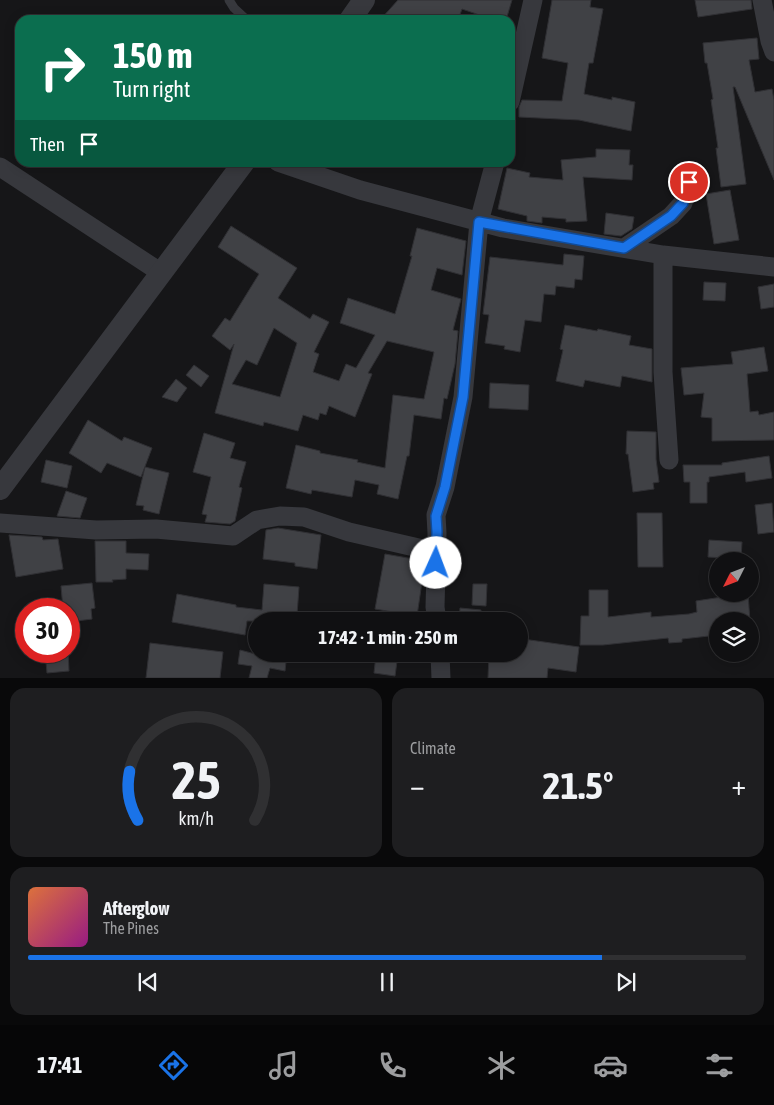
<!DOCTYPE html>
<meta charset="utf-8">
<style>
body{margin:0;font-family:"Asap Condensed",sans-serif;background:#1e1e20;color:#f1f3f6;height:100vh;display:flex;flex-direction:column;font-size:19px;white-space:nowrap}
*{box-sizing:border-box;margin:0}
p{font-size:16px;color:#9c9d9f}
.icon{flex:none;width:28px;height:28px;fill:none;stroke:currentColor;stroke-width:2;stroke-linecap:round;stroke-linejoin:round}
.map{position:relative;height:678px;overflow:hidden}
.panel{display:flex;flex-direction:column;gap:10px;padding:10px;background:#09090a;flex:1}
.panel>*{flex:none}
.hud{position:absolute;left:15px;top:15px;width:500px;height:152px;border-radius:15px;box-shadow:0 2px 12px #0003,0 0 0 1px #303032;background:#0b6e4f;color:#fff;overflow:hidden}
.needle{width:32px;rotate:228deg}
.tools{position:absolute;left:709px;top:552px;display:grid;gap:10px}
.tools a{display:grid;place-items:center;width:50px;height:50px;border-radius:50%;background:#101012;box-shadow:0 2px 12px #0003,0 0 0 1px #303032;font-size:25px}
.speed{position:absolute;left:15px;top:598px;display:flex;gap:10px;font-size:25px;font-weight:700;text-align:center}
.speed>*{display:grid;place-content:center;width:65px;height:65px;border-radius:50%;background:#101012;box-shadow:0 2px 12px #0003,0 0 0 1px #303032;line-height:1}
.speed .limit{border:8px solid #d22;background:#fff;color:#111}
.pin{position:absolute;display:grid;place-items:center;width:42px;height:42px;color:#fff;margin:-21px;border:2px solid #fff;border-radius:50%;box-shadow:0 1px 5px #0007}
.me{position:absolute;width:55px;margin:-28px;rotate:2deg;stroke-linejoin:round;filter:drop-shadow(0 0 4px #0008)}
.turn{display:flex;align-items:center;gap:18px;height:105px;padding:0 15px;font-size:22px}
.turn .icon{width:65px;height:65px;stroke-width:2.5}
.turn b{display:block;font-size:35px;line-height:42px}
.then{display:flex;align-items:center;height:48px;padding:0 15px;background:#0003;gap:10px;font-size:19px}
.big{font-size:38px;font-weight:700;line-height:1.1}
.panel .card{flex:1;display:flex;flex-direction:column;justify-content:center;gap:8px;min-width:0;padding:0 18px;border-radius:15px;background:#1e1e20}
.panel .dial{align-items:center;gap:0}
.dial svg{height:130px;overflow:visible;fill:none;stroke:#303032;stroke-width:7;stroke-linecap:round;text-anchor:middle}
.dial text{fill:#f1f3f6;stroke:none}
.song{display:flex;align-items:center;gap:15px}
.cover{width:60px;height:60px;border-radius:8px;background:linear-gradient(135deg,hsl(20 70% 55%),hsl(310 70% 35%))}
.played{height:5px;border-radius:2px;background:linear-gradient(90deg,#1a73e8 80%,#303032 80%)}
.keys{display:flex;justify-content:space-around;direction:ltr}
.heat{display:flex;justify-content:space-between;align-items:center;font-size:28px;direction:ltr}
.panel .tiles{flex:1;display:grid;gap:10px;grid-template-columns:1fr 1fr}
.card:last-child{grid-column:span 2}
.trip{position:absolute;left:248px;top:612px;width:280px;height:50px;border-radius:25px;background:#101012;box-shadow:0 2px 12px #0003,0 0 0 1px #303032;font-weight:700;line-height:50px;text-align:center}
.dock{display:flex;height:80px;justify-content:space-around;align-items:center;background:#060607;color:#9c9d9f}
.dock .icon{width:35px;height:35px}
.dock .active{color:#1a73e8}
.dock b{font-size:22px;color:#f1f3f6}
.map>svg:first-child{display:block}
</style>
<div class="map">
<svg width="774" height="678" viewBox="0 0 774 678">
<rect width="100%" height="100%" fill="#161618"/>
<path fill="#404145" stroke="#303034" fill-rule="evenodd" d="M398,0h114l-6,20h-12l-32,-11 -4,11h-78z
M552,0h39l-1,7 13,2 -10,54h-4l-5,31 28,6v-3l23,5 -4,29 -52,-11 -60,-3v-10l3,-7 40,1 6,-38 -26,-5z
M695,0h56l1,9 -54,8z
M757,38l2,21 -10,1 6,32 17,-3 2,11v80l-39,-93h-2l13,97 -25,3 -5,-39h2l-7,-48 2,-1 -6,-36h-2l-2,-20z
M596,149l34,1 -1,15h4l-1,15 -49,-3 4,44 -21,1v-3l-24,-2v6l-15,-2v-5l-29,-7 9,-41 23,5 -1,4 34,3 -2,-20 35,-3z
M730,190l9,50 -25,4 -8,-50z
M606,213l28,4 -2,12 -11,7 -17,-2z
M231,226l66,42 -19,30 32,21 3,-5 16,8 -15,30 5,2 -6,18 26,9 7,-17 10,4 19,-33 -35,-12 8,-25 47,16 17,-58h-2l7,-28 49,13 -4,34 -25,-7 -6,22 30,9 -8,31 5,1 -3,33 -8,35 -3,-1 -3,21 -27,-4 -5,41h-2l-9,43 -21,-5 2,-9 -24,-5 -3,17 -40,-7 -1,4 -25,-6 10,-43 24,6v2l38,7 -1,2 28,6 8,-73 31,4 10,-47 -47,-11 -19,32 4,1 -17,43 -26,-11 -3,9 -6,-2 -2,7 -15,-5 -5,16 -34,-9 -1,4 -48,-13 19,-69 -4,6 -18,-14 13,-18 5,3 29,-47 -41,-27zM274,328l23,15 -17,54 -48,-13 14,-24 11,5z
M564,254l20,2 -2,24 -7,-1 -1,9 -18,-2 -1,9 -11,-1 -3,28 -16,-2 -5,32 -16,-3 1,-3 -20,-3 4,-28 -6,-1 7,-57 73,8z
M704,282l22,1 -1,18 -22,-1z
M774,284v23l-13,2 -3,-22z
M565,325l32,6 1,-2 33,7 -2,9 23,4v33l-30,-6 -2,11 -35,-7 -2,7 -27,-6 7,-31 -3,-1z
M764,347l4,24 -21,3 3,38 8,-1 1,4 15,-3v28l-62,1v-23l-11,-1 3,-24 -20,2 -3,-27 52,-4 -2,-12z
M194,365l15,11 -8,11 -15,-12z
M176,379l11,9 -10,14 -15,-5z
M490,383l39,2 -1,25 -39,-2z
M88,420l34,21 2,-4 28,11 -11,29 -34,-14 -6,10 -32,-20z
M627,431l29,1v27l3,23 -6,1 1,6 -21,3 -5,-38h-2z
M204,433l31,10 -5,15 16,4 -7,25 3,1 -7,33 -5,3 -25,-2 2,-7 -5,-1 9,-37 -18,-5z
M769,456l3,22 -26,4 -1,-10 -36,5v5h-2v21h-17v-21h-6l-1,-17h39v-2z
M46,460l26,6 -5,22 -26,-6z
M145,467l24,6 -10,41 -16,-4 1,-4 -8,-1z
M66,491l21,7 -7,20 -23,-2z
M772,503l2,29 -16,2 -3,-29z
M637,513h25l1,54h-25z
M278,528l43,7 -4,34 -22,-3v-3l-32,-4 3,-29z
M9,535l33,2 1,3 15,-1 5,30 -47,8z
M709,540l33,2 -1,17 -33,-2z
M95,541h31v12l23,1 -1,16 -22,-1v10l-14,1 1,2h-17z
M385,554l40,7 -8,55 -42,-7z
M92,583l3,25 -4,1 1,10 -23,3v-13h-6l-2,-23z
M264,584l35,3 -2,28 -8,-1v7h-42l-2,14 -73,-13 5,-28 59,11v2l26,3z
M473,584h14l-1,22 -14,-1z
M589,590h19v27l43,-5v5l38,-3 8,-2 -1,-11 26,-4v-3h26l2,27h-32v14l-36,4v3l-13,1 -1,-5 -65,7h-23l1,-29h8z
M460,608l21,2 -1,11h-21z
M523,639l56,8 -3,25 -28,-4 -1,10h-59l1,-24h30v-3h3z
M150,643l73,9 -3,26h-74z
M240,650l46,12 -1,9 -15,-3 -3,10h-18l3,-12 -14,-2z
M45,651h23l1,20 -22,2z
M376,654h22l-3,22 -21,-3z"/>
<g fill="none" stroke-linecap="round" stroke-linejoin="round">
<path stroke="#37383d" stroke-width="9" d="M229,0l5,8 13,12"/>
<path stroke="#37383d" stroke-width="19" d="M762,0l8,41 4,11
M510,102l23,-102
M278,162l82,28 143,38 160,27 111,12
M0,167l160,105
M624,248l47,-32 12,-13 6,-21
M663,255v117l6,88
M0,523l96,7 60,-1 77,7 24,-16 23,-4 24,1 45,15 87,20
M437,621l-2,-14 2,-74 -1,-18 9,-28 18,-90 16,-175 16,-60
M440,654l1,24"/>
<path stroke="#37383d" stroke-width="22" d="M350,20l14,-20
M0,489l244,-327"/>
</g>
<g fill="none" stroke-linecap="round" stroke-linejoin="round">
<defs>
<path id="route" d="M436,563l1,-31 -1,-16 9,-29 18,-90 16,-175 145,26 47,-32 12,-13 6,-21"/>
</defs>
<use href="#route" stroke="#114b97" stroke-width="12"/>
<use href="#route" stroke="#1a73e8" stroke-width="9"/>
</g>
</svg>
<div class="tools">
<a><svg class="needle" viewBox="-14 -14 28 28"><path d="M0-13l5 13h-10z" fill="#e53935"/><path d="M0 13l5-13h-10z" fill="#9c9d9f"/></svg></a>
<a><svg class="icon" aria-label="layers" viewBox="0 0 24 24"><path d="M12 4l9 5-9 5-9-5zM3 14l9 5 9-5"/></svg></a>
</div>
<div class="speed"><div class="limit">30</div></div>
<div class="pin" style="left:689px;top:182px;background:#d93025"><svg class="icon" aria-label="arrive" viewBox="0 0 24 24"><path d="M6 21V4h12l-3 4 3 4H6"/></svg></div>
<svg class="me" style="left:436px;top:563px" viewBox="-20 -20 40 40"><circle r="19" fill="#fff"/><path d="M0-13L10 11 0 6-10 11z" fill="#1a73e8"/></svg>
<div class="trip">17:42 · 1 min · 250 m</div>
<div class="hud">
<div class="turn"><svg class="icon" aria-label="right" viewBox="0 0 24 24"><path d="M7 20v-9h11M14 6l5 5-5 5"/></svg><div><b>150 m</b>Turn right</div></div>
<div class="then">Then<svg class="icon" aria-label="arrive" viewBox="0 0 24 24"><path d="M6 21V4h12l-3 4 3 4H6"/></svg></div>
</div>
</div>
<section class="panel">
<div class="tiles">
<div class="card dial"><svg viewBox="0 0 100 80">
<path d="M14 69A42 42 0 1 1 86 69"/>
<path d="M14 69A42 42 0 0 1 9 39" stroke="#1a73e8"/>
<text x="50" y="56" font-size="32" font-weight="700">25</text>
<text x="50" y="72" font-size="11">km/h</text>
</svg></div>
<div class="card"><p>Climate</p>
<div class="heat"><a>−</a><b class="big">21.5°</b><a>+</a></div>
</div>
<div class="card">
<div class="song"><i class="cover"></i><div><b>Afterglow</b><p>The Pines</p></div></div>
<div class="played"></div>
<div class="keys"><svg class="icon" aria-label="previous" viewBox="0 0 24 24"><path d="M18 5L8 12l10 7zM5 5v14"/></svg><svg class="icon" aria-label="pause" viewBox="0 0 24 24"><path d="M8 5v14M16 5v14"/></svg><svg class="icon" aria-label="next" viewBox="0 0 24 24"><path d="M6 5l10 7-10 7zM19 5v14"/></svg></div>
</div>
</div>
</section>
<nav class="dock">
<b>17:41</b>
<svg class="icon active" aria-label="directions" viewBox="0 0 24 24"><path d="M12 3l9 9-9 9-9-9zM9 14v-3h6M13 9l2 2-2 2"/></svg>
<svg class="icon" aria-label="music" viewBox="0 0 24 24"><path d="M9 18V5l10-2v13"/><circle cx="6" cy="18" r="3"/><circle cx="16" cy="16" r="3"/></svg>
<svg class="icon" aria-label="phone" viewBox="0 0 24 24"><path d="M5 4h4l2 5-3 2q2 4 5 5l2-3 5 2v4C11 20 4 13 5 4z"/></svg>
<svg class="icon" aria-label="climate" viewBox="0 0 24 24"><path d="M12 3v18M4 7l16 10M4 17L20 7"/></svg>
<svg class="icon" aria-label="car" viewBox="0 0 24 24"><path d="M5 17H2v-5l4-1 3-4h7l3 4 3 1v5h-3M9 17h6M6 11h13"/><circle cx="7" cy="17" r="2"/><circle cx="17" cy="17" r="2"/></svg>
<svg class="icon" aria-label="filters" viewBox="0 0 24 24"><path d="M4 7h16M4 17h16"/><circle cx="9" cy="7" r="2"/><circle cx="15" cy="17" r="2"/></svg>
</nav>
